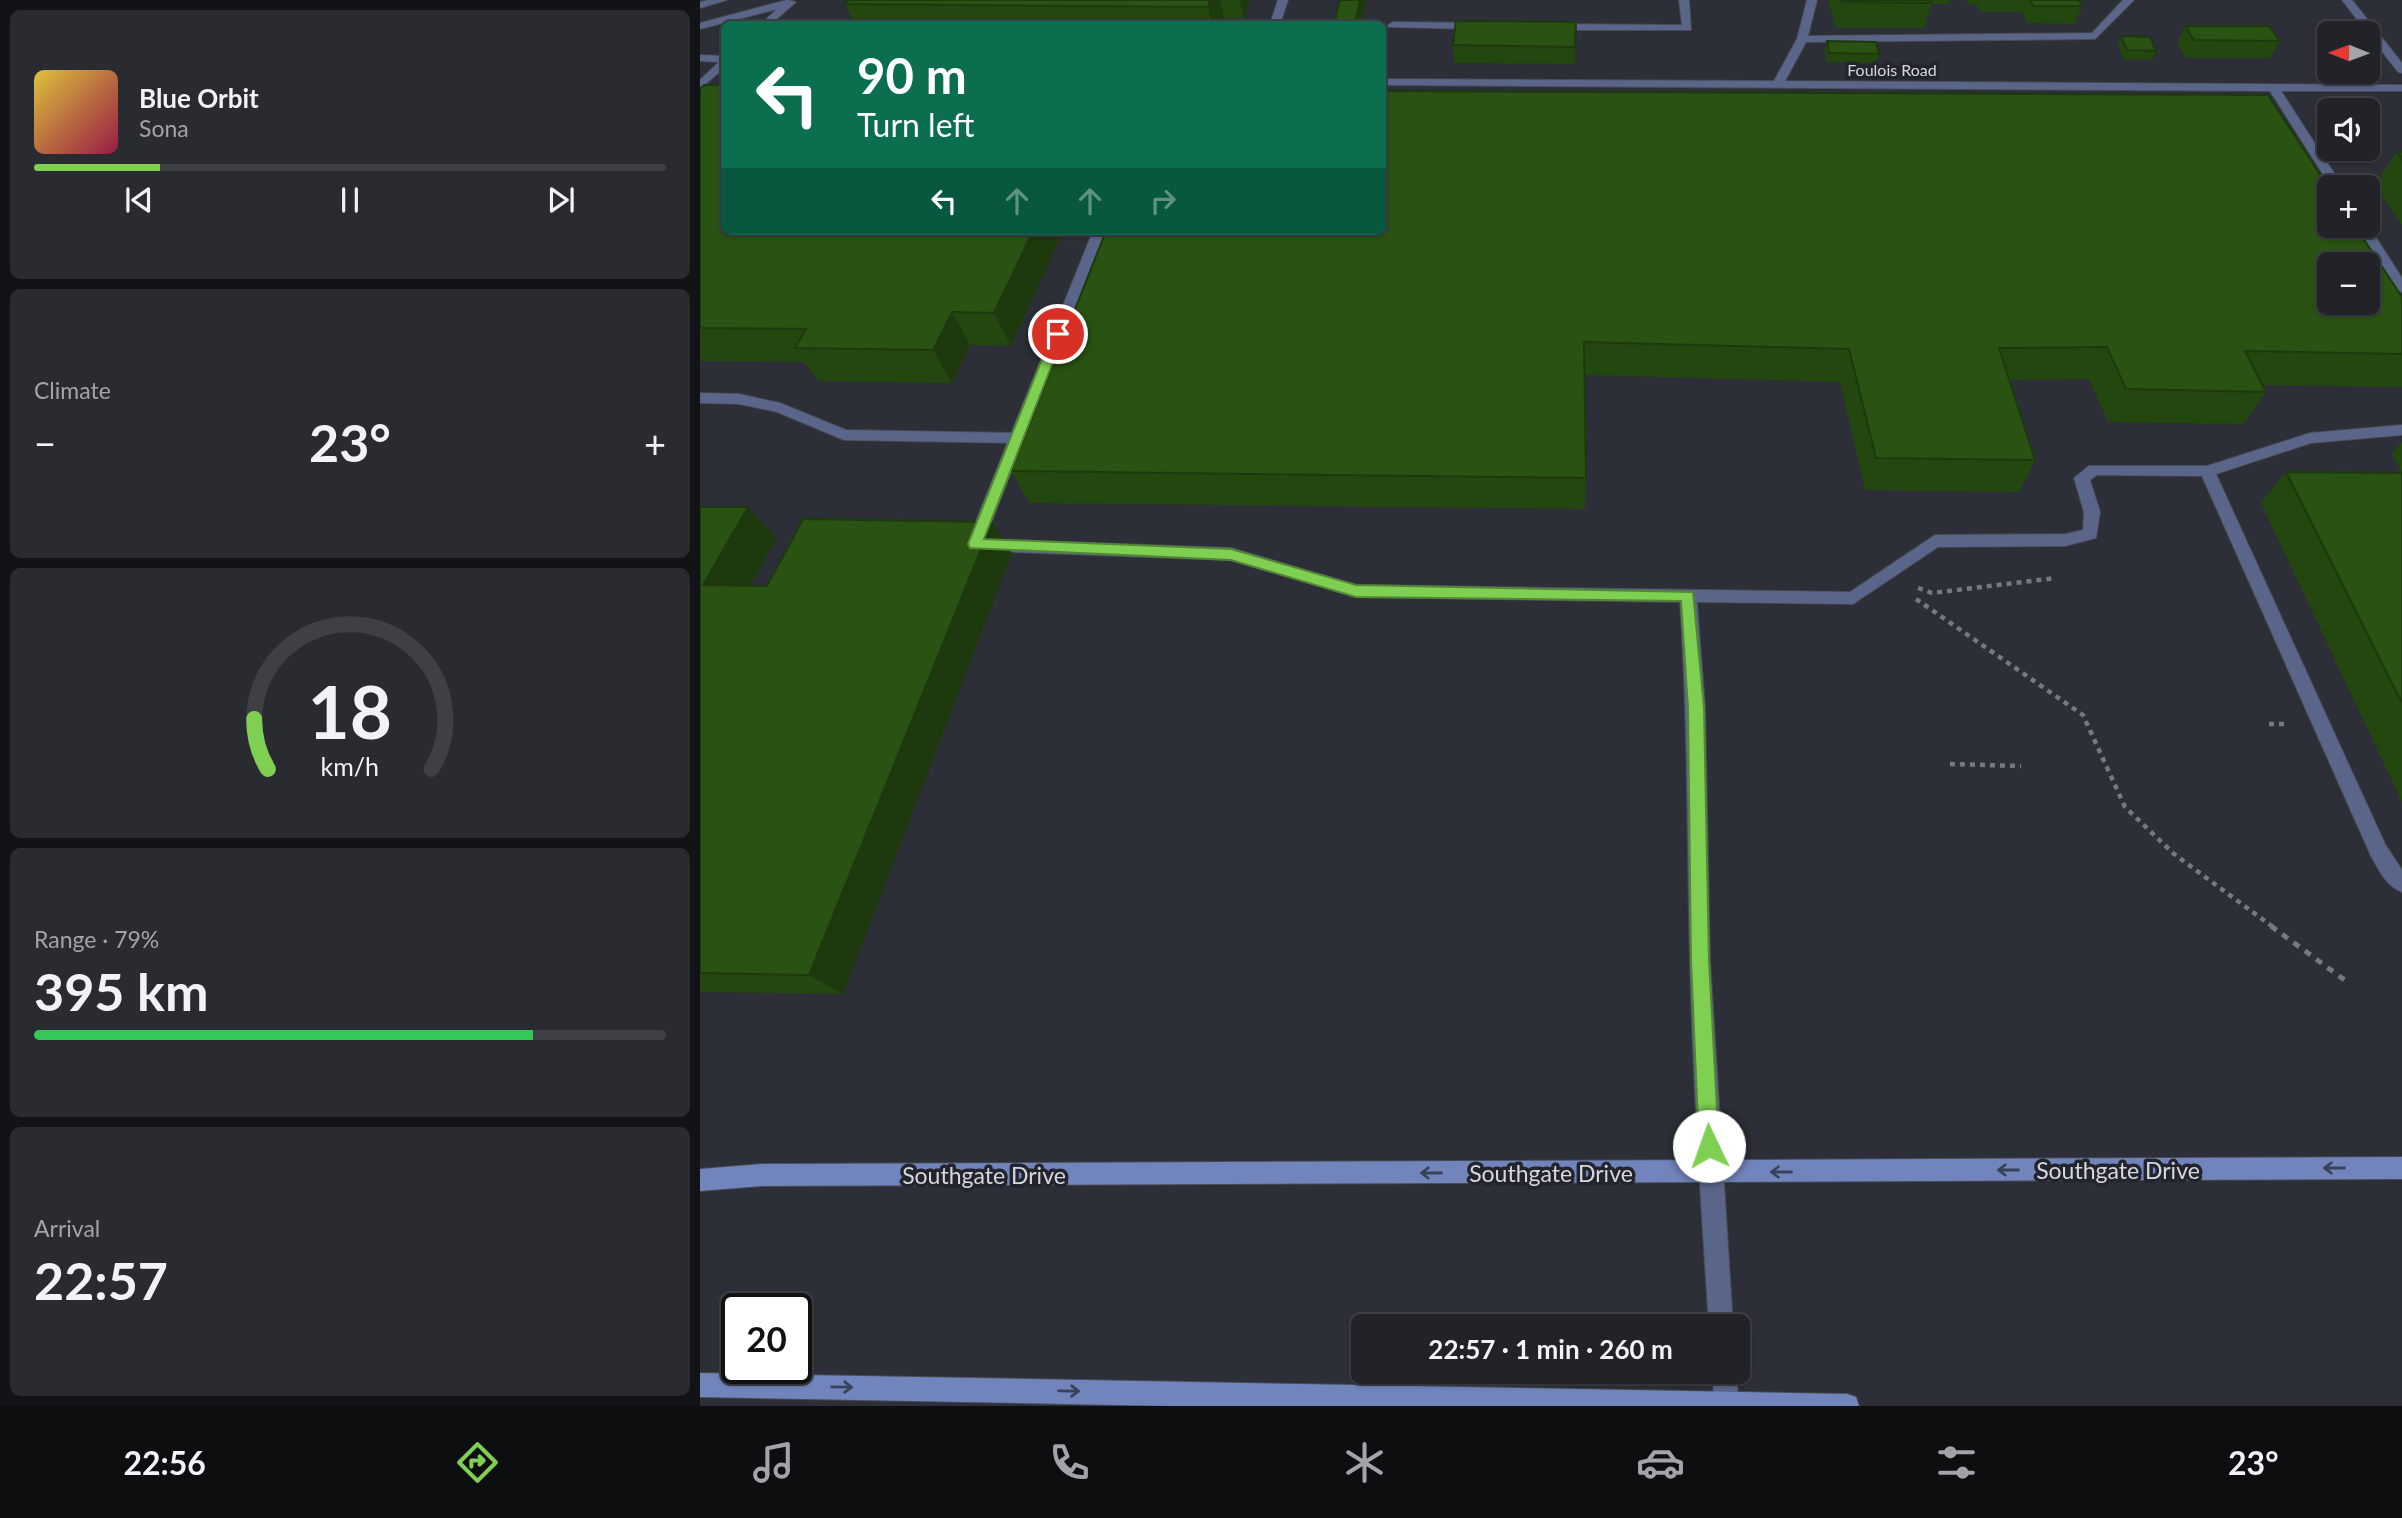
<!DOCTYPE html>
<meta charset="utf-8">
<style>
body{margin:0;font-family:Lato,sans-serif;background:#292b31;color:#f1f3f6;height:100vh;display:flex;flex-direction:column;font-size:26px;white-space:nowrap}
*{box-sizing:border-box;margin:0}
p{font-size:23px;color:#a2a4a8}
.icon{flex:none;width:38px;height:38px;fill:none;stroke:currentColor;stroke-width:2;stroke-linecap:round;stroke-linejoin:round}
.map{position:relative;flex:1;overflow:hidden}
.side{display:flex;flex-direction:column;gap:10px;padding:10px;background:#121317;width:700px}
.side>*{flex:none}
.banner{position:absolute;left:21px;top:21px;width:665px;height:214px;border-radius:10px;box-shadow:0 2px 5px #0004,0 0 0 2px #3e4046;background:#0b6e4f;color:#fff;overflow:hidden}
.needle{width:46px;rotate:271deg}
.buttons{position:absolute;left:1617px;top:21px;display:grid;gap:14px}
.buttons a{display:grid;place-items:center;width:63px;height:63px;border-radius:10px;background:#212329;box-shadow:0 2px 5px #0004,0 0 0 2px #3e4046;font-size:35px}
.speed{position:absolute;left:21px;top:1293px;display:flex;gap:14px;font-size:35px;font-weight:700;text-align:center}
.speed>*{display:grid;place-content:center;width:91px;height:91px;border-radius:50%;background:#212329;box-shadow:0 2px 5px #0004,0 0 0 2px #3e4046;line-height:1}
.speed .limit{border:4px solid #111;border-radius:10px;background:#fff;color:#111}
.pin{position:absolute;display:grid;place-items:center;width:60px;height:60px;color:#fff;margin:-30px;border:4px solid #fff;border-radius:50%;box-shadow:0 2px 7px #0007}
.me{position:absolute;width:77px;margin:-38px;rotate:357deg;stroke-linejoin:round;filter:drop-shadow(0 0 5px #0008)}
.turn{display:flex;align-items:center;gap:24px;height:147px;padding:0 21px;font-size:32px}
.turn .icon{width:91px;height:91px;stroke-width:2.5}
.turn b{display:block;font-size:49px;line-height:60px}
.lanes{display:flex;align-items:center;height:66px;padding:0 21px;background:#0003;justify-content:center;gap:35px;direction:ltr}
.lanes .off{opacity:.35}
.big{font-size:52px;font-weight:700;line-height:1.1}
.side .widget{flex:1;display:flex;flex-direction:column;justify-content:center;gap:10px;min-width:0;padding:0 24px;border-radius:10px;background:#292b31}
.side .dial{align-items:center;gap:0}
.dial svg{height:182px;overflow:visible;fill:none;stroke:#3e4046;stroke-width:7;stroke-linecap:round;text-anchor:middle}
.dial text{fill:#f1f3f6;stroke:none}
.song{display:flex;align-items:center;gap:21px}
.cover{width:84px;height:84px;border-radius:10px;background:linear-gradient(135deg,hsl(50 70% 55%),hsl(340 70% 35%))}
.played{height:7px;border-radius:4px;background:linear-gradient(90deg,#7fd052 20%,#3e4046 20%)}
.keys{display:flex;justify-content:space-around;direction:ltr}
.heat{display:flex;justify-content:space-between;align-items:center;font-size:38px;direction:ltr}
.charge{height:10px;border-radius:5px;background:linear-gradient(90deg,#34c759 79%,#3e4046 0)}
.trip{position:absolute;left:651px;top:1314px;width:399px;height:70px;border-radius:10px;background:#212329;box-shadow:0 2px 5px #0004,0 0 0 2px #3e4046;font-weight:700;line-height:70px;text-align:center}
.menu{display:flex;height:112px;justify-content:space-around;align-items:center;background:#0d0e10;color:#a2a4a8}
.menu .icon{width:49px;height:49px}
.menu .on{color:#7fd052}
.menu b{font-size:32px;color:#f1f3f6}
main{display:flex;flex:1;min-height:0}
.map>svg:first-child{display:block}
</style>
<main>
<section class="side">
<div class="widget">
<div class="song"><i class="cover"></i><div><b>Blue Orbit</b><p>Sona</p></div></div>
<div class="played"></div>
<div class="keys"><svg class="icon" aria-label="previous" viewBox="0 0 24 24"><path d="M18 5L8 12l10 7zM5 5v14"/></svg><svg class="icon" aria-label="pause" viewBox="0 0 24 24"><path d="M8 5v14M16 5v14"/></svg><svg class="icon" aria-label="next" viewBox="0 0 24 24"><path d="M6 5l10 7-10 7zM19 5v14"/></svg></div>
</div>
<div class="widget"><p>Climate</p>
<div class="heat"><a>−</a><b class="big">23°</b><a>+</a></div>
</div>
<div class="widget dial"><svg viewBox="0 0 100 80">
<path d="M14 69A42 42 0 1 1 86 69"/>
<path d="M14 69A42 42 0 0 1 8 47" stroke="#7fd052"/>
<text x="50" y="56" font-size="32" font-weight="700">18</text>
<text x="50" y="72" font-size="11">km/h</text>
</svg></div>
<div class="widget"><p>Range · 79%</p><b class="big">395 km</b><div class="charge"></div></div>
<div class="widget"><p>Arrival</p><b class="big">22:57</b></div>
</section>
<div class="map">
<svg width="1702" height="1406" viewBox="0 0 1702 1406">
<rect width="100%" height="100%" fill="#2c2f37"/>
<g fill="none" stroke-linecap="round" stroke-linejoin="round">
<defs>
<path id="lane" d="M9,0h18l-27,8v-6z
M87,0l9,2 -25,22h-10l16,-15 -77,20v-6z
M578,0h10l-8,24h-10z
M979,0h10l2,30h-137l-5,-3 5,-3 128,1z
M1107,0h10l-9,36 284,-3 31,-33h11l-39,39 -289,3 -21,39 617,4v6h-121l62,96h-12l-61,-96 -888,-6v-6l392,2 23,-42z
M1642,0h10l50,63v10l-4,-1z
M693,22l84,1 5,3 -5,3 -88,-2 -1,-2z
M0,55l24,1v12l-24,21v-9l19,-18 -19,-1z
M1668,225l34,53v14l-5,-1 -41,-65z
M0,393l39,1 41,9 66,27 171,3 7,5 -7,5 -173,-3 -67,-28 -38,-8 -39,-1z
M1702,425v10l-91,8 -95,31 169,370 17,26v22c-16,-6 -23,-22 -31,-36l-169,-380 -105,-1 -7,5 10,32 -4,26 -31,8 -127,1 -85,57 -156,-2 8,106 5,253 23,365h-24c-8,-121 -16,-243 -19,-365 -3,-120 -2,-239 -10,-359l-324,-5 -125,-37 -246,-9 -8,-6 8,-6 246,9 125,37 494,7 85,-57 130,-1 18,-4 1,-18 -10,-34 15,-12h118l103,-33z
M1012,1372h24l3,34h-24z"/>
<path id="street" d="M393,231h12l-121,310 -2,4h-12l-2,-4z"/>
<path id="secondary" d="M1702,1157v22l-1640,7 -62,5v-22l62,-5z
M0,1373l1147,21 9,3 3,9h-691l-468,-9z"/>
</defs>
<use href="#lane" stroke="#474a52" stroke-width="2"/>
<use href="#street" stroke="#474a52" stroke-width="2"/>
<use href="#secondary" stroke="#474a52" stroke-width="2"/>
<path stroke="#777980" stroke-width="4.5" stroke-dasharray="5 5" stroke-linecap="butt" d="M1218,588l14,5 124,-15
M1216,599l167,116 42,92 49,47 99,73
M1569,724h20
M1250,764l71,2"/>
<path stroke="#777980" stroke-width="5" stroke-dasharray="7 7" stroke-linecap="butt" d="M1571,926l79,58"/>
<use href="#lane" fill="#5a6689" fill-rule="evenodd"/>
<use href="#street" fill="#5a6689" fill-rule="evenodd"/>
<use href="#secondary" fill="#7184bc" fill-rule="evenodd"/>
</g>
<path fill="#24470f" d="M148,0h402l-6,18h-20l-3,6h-366l-10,-20z
M1128,0h122l-1,4h-18l-7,24h-88z
M1266,0h113l3,6 -7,18 -48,-1 -5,-11h-42l-3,-7 -9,-1z
M876,22l-1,42 -121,-1 -1,-18z
M1485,26l95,15 -10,17h-84l-9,-15z
M1421,36l35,15 -4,9 -29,-1 -5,-14z
M1127,41l52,13 -3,9 -49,-1 -2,-12z
M0,89l24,142h339l-52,115 -41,-1 -18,38 -134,-2 -14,-19 -104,-1z
M1697,152h5v73l-28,-40z
M406,231l1296,66v90l-140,-2 4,7 -23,32 -135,-2 -19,-43 -79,1 25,80 -16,32 -154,-2 -25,-108 -255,-7 1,103 -1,31 -556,-6 -18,-32z
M1702,442v30l-11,-18z
M1586,472l116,1v329l-141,-299z
M0,507h48l28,31 -25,48h16l245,-33 -169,441 -143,-2z"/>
<path fill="#1d390d" d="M510,0h10l4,18 -3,6h-9l-4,-17z
M540,0h10l-6,18z
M660,0h5l1,4 -5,20h-6z
M333,231h30l-52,115 -17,-33z
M252,312l18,33 -18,38 -19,-33z
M48,507l28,31 -41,77 -32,-30z
M292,522l20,31 -169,441 -34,-19z"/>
<path fill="#2a5212" stroke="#1d390d" stroke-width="2" fill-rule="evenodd" d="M148,0h362l-2,7 -363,-3z
M640,0h20l-5,24h-21z
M1140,0h90l1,3 -90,-1z
M1330,0h49l3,6h-49z
M756,21l120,1 -1,25 -122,-2z
M1485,26h84l11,15 -86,-1z
M1421,36l29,1 6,14 -29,-1z
M1127,41l49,1 3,12 -50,-1z
M4,85h20v146h309l-39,82 -42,-1 -19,38 -138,-2 11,-19 -106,-1v-239z
M682,91l886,4 61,93v38h26l47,71v57l-157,-3 21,41 -140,-3 -19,-42 -108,1 36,112 -159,-2 -27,-109 -265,-7 2,136 -575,-7 95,-240h276zM1629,264h39v39h-39z
M1697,152h5v7z
M1586,472l116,1v230z
M0,507h48l-45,78 64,1 36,-67 189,3 -183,453 -109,-2z"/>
<defs><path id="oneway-shaft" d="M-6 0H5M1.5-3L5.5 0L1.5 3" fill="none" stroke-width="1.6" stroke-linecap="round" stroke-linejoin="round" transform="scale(1.75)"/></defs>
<g stroke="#3a4258">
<use href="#oneway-shaft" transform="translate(1634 1168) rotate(180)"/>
<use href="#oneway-shaft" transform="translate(1308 1170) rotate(180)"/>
<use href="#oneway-shaft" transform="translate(1081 1172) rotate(180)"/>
<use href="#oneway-shaft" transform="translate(731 1173) rotate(180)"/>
<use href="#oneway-shaft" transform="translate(142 1387) rotate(1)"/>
<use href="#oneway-shaft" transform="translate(369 1391) rotate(1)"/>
</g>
<path fill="#7fd052" stroke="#538735" stroke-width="2" d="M358,330l6,4 -80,205 247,10 125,36 337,7 11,116 5,253 10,185 -3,7 -7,3 -7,-3 -3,-7 -8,-185 -3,-253 -7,-107 -325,-4 -125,-37 -261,-12 -2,-4 84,-210z"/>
<g text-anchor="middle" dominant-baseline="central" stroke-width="7" stroke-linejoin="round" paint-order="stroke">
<g font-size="16" fill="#d5d7dd" stroke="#22252d">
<text x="1192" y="69">Foulois Road</text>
</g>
<g font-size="23" fill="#d5d7dd" stroke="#22252d">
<text x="1418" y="1170">Southgate Drive</text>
<text x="851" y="1173">Southgate Drive</text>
<text x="284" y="1175">Southgate Drive</text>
</g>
</g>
</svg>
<div class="buttons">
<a><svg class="needle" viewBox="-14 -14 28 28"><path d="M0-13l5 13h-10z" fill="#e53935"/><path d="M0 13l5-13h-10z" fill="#a2a4a8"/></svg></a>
<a><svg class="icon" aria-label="sound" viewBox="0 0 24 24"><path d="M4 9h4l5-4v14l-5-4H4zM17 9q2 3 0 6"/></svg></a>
<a>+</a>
<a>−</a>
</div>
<div class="speed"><div class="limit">20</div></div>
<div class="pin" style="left:358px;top:334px;background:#d93025"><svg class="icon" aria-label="arrive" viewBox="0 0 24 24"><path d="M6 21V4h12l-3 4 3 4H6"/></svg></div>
<svg class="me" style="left:1009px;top:1146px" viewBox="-20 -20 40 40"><circle r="19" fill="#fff"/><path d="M0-13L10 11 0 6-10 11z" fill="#7fd052"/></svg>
<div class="trip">22:57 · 1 min · 260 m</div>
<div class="banner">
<div class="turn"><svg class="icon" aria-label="left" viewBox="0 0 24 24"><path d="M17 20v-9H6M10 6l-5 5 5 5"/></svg><div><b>90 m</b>Turn left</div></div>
<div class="lanes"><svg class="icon" aria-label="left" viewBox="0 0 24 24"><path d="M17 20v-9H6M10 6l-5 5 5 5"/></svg><svg class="icon off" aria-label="ahead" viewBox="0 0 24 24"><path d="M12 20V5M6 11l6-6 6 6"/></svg><svg class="icon off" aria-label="ahead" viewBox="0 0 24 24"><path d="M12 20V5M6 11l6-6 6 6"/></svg><svg class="icon off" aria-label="right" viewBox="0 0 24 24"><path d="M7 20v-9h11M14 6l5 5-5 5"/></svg></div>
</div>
</div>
</main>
<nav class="menu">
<b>22:56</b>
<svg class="icon on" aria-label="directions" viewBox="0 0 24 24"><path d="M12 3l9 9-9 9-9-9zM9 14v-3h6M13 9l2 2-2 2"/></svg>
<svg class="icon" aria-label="music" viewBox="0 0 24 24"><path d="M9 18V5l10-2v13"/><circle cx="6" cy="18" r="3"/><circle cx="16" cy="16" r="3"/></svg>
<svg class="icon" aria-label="phone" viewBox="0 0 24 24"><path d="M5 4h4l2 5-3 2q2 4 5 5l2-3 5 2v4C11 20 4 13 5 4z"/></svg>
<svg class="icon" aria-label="climate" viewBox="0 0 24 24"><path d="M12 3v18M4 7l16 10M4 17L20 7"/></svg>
<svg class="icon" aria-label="car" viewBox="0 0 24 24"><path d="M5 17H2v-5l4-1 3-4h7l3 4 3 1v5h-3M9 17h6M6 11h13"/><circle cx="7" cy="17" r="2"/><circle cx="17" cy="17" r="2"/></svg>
<svg class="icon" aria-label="filters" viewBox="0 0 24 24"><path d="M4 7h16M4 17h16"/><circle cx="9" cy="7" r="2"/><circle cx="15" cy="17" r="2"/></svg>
<b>23°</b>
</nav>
